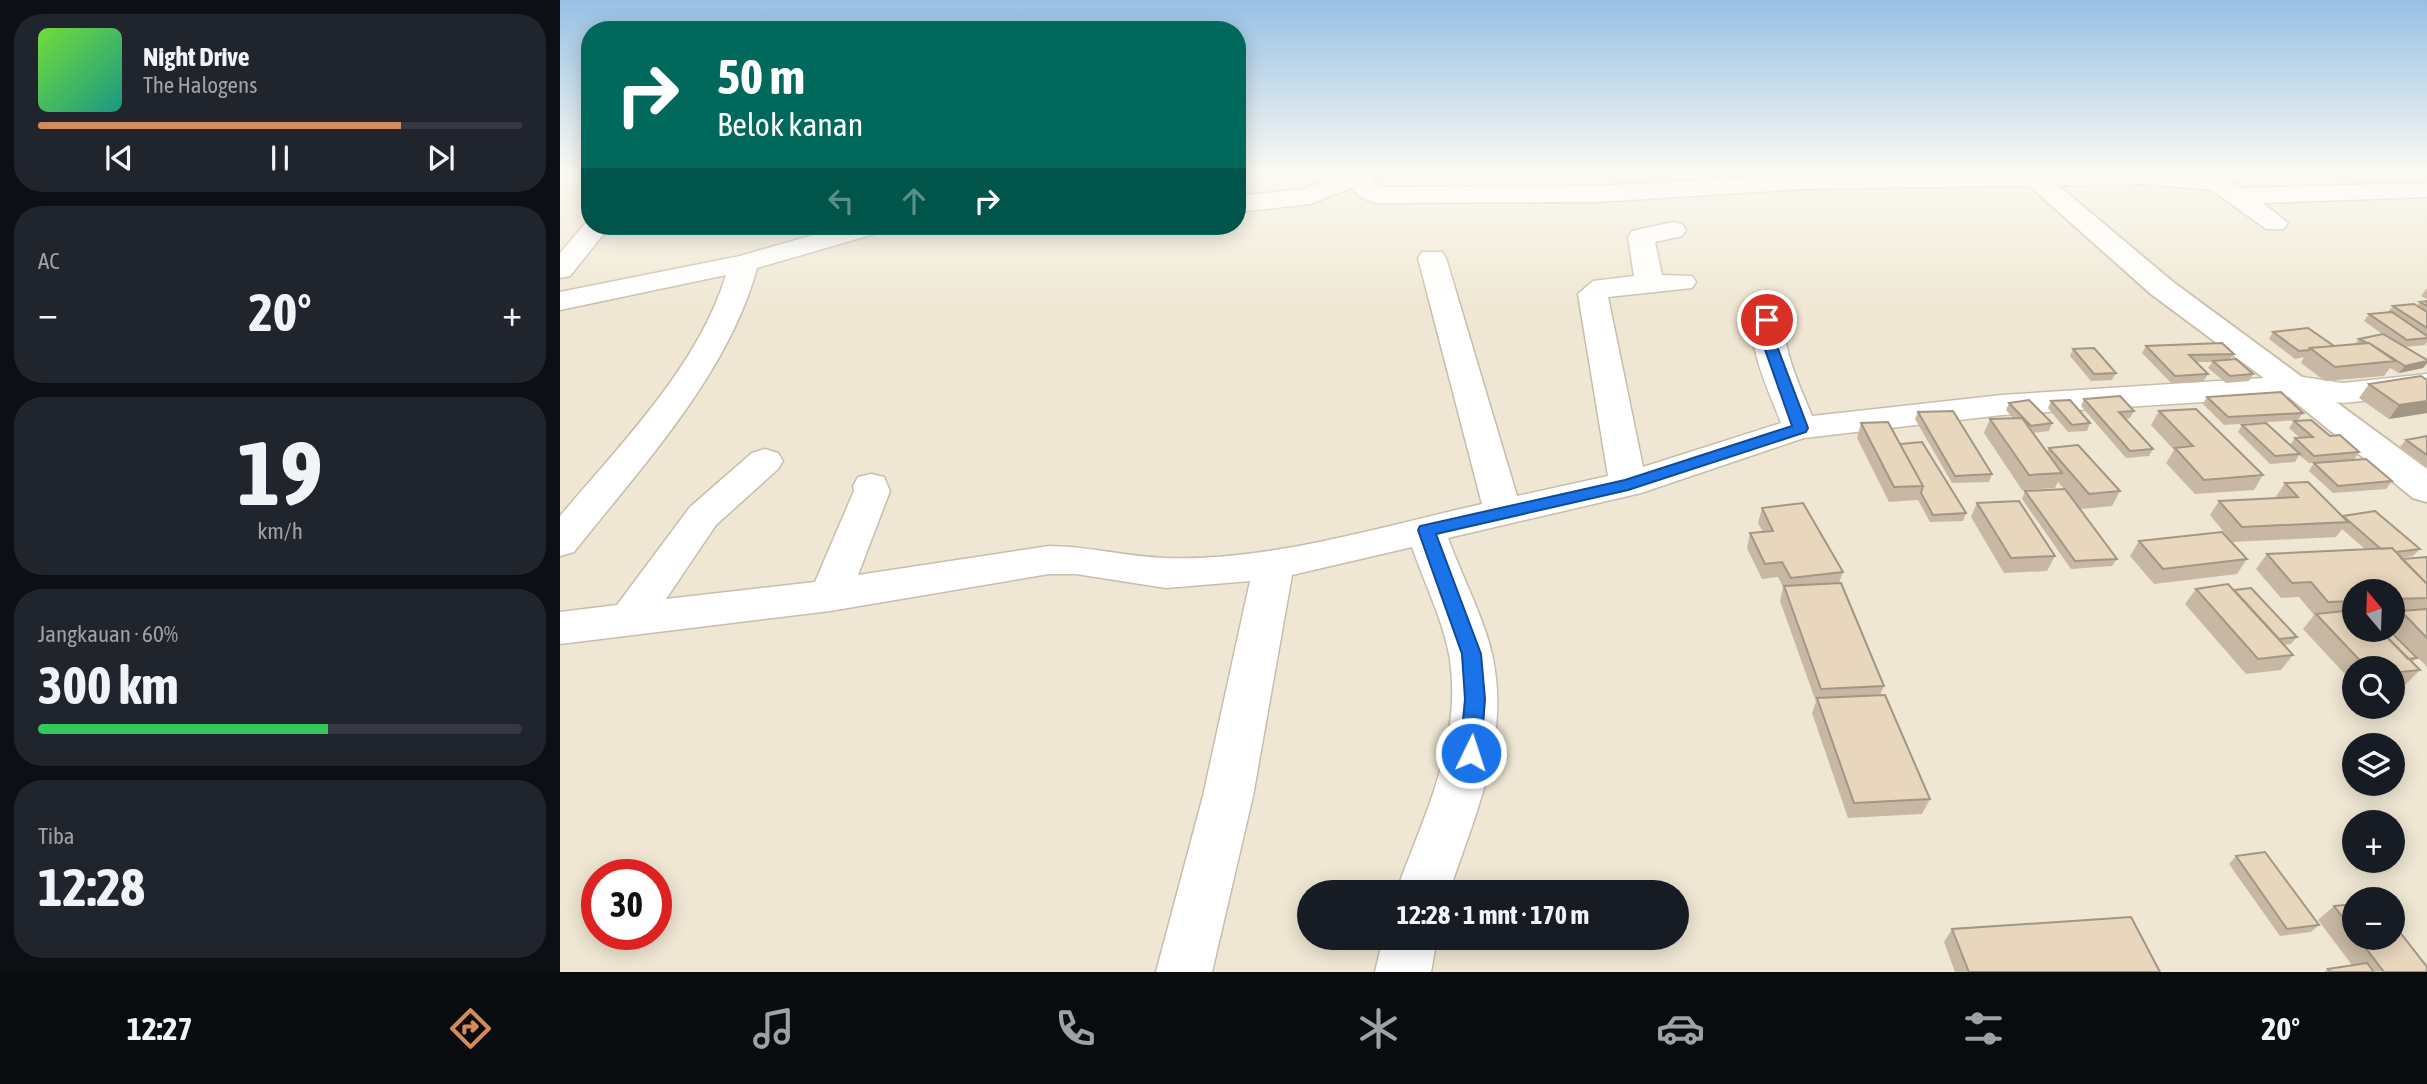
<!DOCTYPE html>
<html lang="id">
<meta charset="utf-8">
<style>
body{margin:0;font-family:"Asap Condensed",sans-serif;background:#20242c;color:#f1f3f6;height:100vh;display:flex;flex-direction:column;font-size:26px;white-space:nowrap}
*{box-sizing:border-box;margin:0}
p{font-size:23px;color:#9ea1a6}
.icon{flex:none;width:38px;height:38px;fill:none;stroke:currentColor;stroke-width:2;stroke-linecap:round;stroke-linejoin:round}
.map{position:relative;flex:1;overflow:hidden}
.sheet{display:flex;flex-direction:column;gap:14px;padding:14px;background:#0d0f14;width:560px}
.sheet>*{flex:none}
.top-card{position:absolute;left:21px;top:21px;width:665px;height:214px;border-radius:28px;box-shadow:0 4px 18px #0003;background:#00695c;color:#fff;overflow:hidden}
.needle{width:46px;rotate:341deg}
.tools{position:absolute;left:1782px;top:579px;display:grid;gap:14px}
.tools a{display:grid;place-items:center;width:63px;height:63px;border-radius:50%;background:#171b24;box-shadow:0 4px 18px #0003;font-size:35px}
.speed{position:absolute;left:21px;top:859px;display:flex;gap:14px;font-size:35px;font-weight:700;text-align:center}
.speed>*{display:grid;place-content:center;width:91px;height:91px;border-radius:50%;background:#171b24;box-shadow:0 4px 18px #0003;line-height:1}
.speed .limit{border:10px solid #d22;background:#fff;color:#111}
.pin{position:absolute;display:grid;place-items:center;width:60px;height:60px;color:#fff;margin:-30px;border:4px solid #fff;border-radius:50%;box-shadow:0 2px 7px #0007}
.me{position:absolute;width:77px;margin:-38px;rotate:4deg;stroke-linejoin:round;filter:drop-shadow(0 0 5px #0008)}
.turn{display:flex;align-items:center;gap:24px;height:147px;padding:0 21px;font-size:32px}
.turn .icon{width:91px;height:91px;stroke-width:2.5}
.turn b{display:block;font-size:49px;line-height:60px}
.lanes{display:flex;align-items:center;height:66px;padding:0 21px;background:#0003;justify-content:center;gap:35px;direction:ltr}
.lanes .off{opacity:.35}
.big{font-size:52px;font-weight:700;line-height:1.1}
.sheet .card{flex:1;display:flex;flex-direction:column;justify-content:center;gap:10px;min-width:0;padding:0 24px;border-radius:28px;background:#20242c}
.sheet .dial{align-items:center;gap:0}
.dial b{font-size:91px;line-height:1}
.song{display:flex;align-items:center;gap:21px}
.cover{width:84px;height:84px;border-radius:10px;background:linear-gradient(135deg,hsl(100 70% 55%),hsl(170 70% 35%))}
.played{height:7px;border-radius:4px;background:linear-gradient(90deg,#d28b59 75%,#363941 75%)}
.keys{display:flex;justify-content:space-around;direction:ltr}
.heat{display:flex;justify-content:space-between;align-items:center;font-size:38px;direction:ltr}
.charge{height:10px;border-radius:5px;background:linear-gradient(90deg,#34c759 60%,#363941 0)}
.trip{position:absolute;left:737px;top:880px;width:392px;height:70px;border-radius:35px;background:#171b24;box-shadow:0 4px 18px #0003;font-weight:700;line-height:70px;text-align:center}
.tabs{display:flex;height:112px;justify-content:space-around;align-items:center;background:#090b0e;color:#9ea1a6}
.tabs .icon{width:49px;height:49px}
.tabs .active{color:#d28b59}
.tabs b{font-size:32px;color:#f1f3f6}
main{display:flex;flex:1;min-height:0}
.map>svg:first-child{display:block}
</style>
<main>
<section class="sheet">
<div class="card">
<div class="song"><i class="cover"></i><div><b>Night Drive</b><p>The Halogens</p></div></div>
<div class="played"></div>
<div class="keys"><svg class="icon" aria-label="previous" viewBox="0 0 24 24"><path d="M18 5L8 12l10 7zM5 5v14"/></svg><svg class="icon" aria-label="pause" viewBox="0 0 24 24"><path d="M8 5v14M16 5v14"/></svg><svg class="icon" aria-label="next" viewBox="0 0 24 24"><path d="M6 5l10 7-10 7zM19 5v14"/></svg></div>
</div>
<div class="card"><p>AC</p>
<div class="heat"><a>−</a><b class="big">20°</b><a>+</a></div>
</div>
<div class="card dial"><b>19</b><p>km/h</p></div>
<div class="card"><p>Jangkauan · 60%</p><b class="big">300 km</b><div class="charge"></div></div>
<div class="card"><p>Tiba</p><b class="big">12:28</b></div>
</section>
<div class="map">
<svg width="1867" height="972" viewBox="0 0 1867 972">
<rect width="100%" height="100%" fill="#f8f4e4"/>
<path fill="#efe7d3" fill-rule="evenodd" d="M677,172h1190v800h-1867v-787l30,-5v46h647zM1794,592h38v38h-38zM1794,668h38v39h-38zM1794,746h38v38h-38zM1794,822h38v39h-38zM37,875h59v59h-59zM749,892h367v46h-367zM1794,900h38v38h-38z"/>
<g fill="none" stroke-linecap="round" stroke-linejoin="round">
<defs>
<path id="street" d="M785,172h34l-9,7 10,8 218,-1 205,-11 371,-3 44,4 24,12 185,-5v14l-164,6 25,20 -4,6h-18l-54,-39 -67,-6 -342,5 -205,13 -222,1 -16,-6 -9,-9 -41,16 -73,8v-16l68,-7z
M28,220l2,6h20l-40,50 -10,2v-25z
M1113,222l9,2 4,6 -4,6 -27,6 7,33 30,1 4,6 -4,6 -84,9 35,170 138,-44c-11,-31 -43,-91 -21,-121l10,-3 10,3 5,6c-5,39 13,73 27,108l190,-21 294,-19 47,7 84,-9v20l-84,9 -47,-7 -294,19 -198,23 -163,55 -193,45c13,36 36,80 44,116 19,83 -17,161 -43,238h-53c28,-77 68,-154 53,-238 -7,-36 -25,-72 -37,-107l-120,28 -39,221 -41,176h-56l47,-176 47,-215 -84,7 -90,-14h-27l-219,37 -270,33v-32l57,-7 73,-98 62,-54 13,-4 13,4 5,8 -5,8 -62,56 -50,74 149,-17 39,-91 -1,-5 5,-9 13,-3 13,3 6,14 -32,84 191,-29c40,0 78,11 117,12 101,4 218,-32 316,-54l-64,-246 4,-6h20l4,6 71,238 91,-20 -30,-182 15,-13 41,-5 -6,-39 4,-6z
M284,226h41l-4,6 -124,36c-29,107 -116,199 -183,284l-14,4v-40c60,-71 139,-151 166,-241l-166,35v-18l180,-36z
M823,938h54l-6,34h-56z"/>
<path id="secondary" d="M1454,172h28l131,110 254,187v33l-14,-4 -129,-105 -133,-99z"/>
</defs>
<use href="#street" stroke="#c7bdac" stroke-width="3"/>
<use href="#secondary" stroke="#cabeab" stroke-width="4"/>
<use href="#street" fill="#fff" fill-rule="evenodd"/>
<use href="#secondary" fill="#fff" fill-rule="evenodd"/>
</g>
<path fill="#c8b8a3" d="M1866,289h1v10l-6,-3z
M1867,301v41l-2,3 -19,2 21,13v3l-4,5 -24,5 -9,-5 -6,8 -59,5 -24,-18 3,-6 -9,2 -26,-20 4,-7 61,14 21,-2 4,-5 23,-5 -18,-13 5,-7 19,-2 5,-6h24l3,-4z
M1586,346l88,8 -4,5 23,15 -4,7 -23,2 -18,-15 4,-6h-17l13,12 -5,8 -32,1 -29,-30z
M1513,349l43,24 -4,7 -21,1 -21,-25z
M1867,380v33l-38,6 -30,-21 10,-14z
M1647,397l96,16 -5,7 -74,5 -21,-21z
M1524,399l50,12 -4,7 -5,1 28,30 -4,7 -23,2 -45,-52z
M1491,401l39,22 -3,8 -19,1 -20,-24z
M1449,403l43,20 -3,8 -16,2 14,19 2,-4 71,43 -8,15 -31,3 -9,-11 45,61 -5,7 -41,3 -49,-70 3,-8 39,-2 -6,-7 -3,6 -33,2 -38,-57 6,-14 23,-1 -7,-8z
M1599,411l104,64 -9,15 -59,4 -29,-31 8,-13 -23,-25z
M1358,412l74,62 -3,8 -37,1 -37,-64z
M1734,421l36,15 29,16 -5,8 -45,3 -10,-8 -4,7 -25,2 -32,-32 4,-7 48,20 5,-7h5l-11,-10z
M1301,423l39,21 66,69 -3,8 -33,1 -12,-22 -29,2 -32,-64z
M1867,436v31l-27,-20 6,-7z
M1754,463l78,18 -6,8 -53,4 -24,-22z
M1725,483l58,34 77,32 -7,7 -12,2 1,1 25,-2v110l-36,-37h1v-9l7,-8 -7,1v-22h-38v38l63,28 -5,4 8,8 -15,15 -13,1v-18h-38v16l-51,-55 11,-14 -15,-18 -18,1 -25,-29 11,-15 99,-4 -24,-21 -6,8 -104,5 -22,-27 9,-14 56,-3z
M1417,503l78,53 -8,15 -43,2 -33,-56z
M1202,508l81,64 -4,11 45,103 -4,9 50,104 -8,15 -74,4 -36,-105 4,-11 -36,-101 3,-14 -5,-10 -16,2 -15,-31 3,-15 13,-1 -5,-9z
M1579,541l108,18 -10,15 -83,10 -24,-28z
M1636,589l101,48 -6,7 -7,1 9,10 -12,15 -35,4 -61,-70z
M1676,856l83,69 -8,7 -31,4 -51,-72z
M1794,904v34h38l35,34h-103l4,-3 24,-4 -34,-45 16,-14z
M1392,929l208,43h-205l-11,-30z"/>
<path fill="#a29684" d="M1867,361v2l-4,5 -24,5 6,-7z
M1867,401v12l-38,6 10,-14z"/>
<path fill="#e8d6bd" stroke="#a29684" stroke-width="2" d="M1867,301v5l-7,-4z
M1854,304l13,8v16l-34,-22z
M1832,312l35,24v2l-20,2 -38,-26z
M1748,328l26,18 -24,2 -1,2 -10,1 -26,-19z
M1823,334l44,26v1l-22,5 -36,-23h-2l-8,-4z
M1662,343l12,11 -45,1 19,19 -33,2 -29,-30z
M1809,343l26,18 -60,6 -25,-19z
M1534,348l22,25 -22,1 -21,-25z
M1676,359l17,15 -23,2 -17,-15z
M1861,376l6,4v21l-28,4 -30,-21z
M1721,392l22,21 -75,4 -21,-20z
M1560,396l14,15 -15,1 34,37 -23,2 -46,-52z
M1469,400l23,23 -21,3 -22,-23z
M1510,400l20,23 -18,2 -21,-24z
M1636,409l67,66 -59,5 -29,-32 18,-2 -34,-35z
M1393,411l39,63 -37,2 -37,-64z
M1462,418l40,55 -33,2 -39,-56z
M1751,420l19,16 10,-1 19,17 -45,4 -19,-18 18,-1 -19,-16z
M1328,422l35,64 -29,1 -33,-64z
M1706,423l34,31 -25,2 -33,-31z
M1867,436v19l-21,-15z
M1362,442l44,71 -33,2 -12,-22 2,-7 -23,-42z
M1518,445l42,46 -31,3 -40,-46z
M1806,459l26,22 -54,5 -24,-23z
M1748,482l40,40 -106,5 -23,-26 79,-4 -13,-14z
M1505,489l52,70 -42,2 -50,-70z
M1459,501l36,55 -44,2 -34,-55z
M1243,503l40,69 -52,6 -9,-16 -17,2 -15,-31 23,-2 -11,-23z
M1815,511l45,38 -24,3 -4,-4 -11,1 -38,-33z
M1662,532l25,27 -84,10 -24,-28z
M1832,548l35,36v14l-35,1v-7h-38v9l-26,1 -17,-20 -19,1 -25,-29z
M1867,557v27l-25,-25z
M1281,583l43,103 -63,3 -37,-103z
M1668,584l65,71 -35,4 -62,-70z
M1691,588l46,49 -18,2 -45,-49z
M1867,609v29l-26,-27z
M1794,610v20h26l40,40 -28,3v-5h-25l-51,-54z
M1820,630h9l28,28 -9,1z
M1325,695l45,104 -76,4 -37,-105z
M1705,852l54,73 -32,4 -51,-73z
M1794,904v28l-20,-26z
M1571,917l29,55h-191l-17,-43z
M1832,922l35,45v5h-43l-26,-34h34z
M1807,963l7,9h-43l-3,-3z"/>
<linearGradient id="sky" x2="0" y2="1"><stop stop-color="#96c0e4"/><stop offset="0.56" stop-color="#fcfaf3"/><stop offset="1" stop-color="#fcfaf3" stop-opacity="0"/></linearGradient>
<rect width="1867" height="308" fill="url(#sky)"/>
<path fill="#1a73e8" stroke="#114b97" stroke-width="2" d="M1207,316l7,4 1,21 33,87 -2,4 -178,58 -192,44 45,120 4,45 -4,54 -3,6 -7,3 -8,-3 -3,-6 5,-54 -3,-45 -44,-124 2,-4 205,-46 167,-54 -30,-85 -1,-21z"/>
</svg>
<div class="tools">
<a><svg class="needle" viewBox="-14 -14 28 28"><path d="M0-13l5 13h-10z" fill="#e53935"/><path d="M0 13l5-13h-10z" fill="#9ea1a6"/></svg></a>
<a><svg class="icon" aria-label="search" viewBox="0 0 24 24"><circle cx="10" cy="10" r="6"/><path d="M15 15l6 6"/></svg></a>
<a><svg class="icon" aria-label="layers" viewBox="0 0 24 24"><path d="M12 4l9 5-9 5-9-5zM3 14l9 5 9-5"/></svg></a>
<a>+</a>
<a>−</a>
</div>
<div class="speed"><div class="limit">30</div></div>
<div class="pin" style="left:1207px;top:320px;background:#d93025"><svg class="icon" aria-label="arrive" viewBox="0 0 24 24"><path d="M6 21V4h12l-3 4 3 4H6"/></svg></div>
<svg class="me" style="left:911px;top:753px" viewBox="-20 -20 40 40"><circle r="17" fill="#1a73e8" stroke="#fff" stroke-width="3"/><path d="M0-11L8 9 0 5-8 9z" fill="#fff"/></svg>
<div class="trip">12:28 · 1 mnt · 170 m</div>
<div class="top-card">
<div class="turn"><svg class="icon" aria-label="right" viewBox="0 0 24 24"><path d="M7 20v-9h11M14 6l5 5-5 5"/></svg><div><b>50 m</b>Belok kanan</div></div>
<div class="lanes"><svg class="icon off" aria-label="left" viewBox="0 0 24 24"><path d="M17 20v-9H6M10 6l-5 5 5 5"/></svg><svg class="icon off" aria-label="ahead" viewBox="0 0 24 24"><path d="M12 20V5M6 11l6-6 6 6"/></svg><svg class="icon" aria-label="right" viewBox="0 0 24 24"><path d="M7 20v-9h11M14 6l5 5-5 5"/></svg></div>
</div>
</div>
</main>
<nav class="tabs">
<b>12:27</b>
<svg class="icon active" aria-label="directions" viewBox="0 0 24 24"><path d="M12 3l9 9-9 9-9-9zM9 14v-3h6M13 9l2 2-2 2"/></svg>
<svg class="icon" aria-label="music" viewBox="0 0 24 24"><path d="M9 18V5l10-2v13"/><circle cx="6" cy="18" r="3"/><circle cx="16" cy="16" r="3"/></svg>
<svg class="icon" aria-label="phone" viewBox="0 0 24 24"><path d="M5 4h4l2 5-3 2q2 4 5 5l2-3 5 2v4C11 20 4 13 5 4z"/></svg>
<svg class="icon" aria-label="climate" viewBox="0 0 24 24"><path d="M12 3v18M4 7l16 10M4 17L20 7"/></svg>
<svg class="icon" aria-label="car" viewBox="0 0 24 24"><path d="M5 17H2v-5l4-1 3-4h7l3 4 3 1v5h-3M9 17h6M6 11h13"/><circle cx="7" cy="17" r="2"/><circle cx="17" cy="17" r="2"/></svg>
<svg class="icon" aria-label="filters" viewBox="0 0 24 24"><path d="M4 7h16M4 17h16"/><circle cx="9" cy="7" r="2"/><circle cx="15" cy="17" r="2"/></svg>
<b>20°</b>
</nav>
